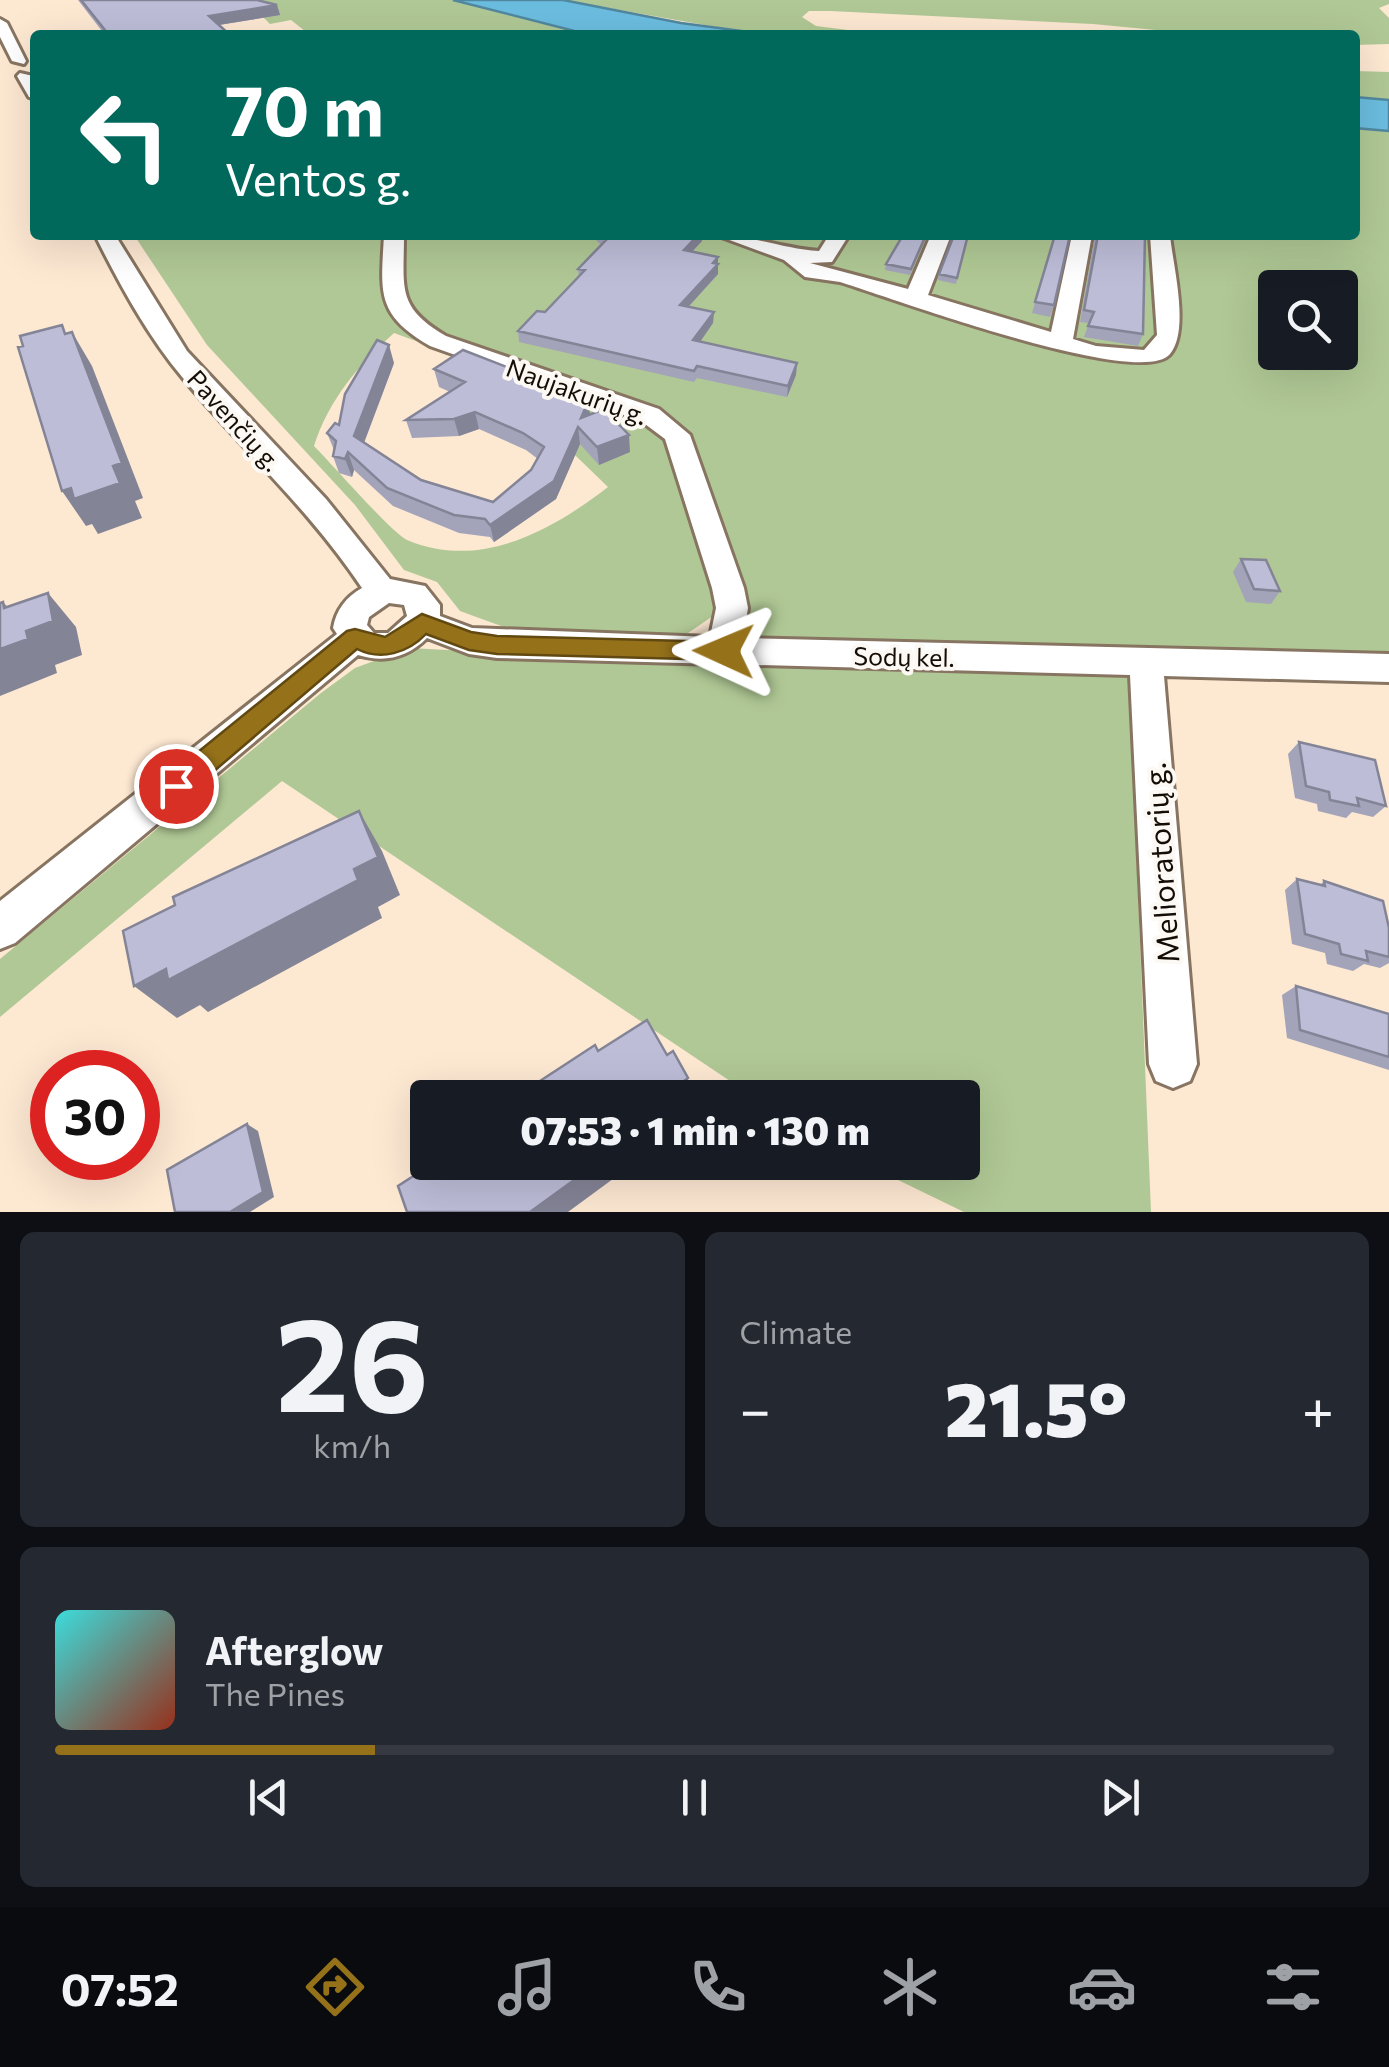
<!DOCTYPE html>
<meta charset="utf-8">
<style>
body{margin:0;font-family:Commissioner,sans-serif;background:#242831;color:#f1f3f6;height:100vh;display:flex;flex-direction:column;font-size:38px;white-space:nowrap}
*{box-sizing:border-box;margin:0}
p{font-size:32px;color:#9ea1a6}
.icon{flex:none;width:55px;height:55px;fill:none;stroke:currentColor;stroke-width:2;stroke-linecap:round;stroke-linejoin:round}
.map{position:relative;height:1212px;overflow:hidden}
.side{display:flex;flex-direction:column;gap:20px;padding:20px;background:#0d0f14;flex:1}
.side>*{flex:none}
.hud{position:absolute;left:30px;top:30px;width:1330px;height:210px;border-radius:10px;box-shadow:0 10px 40px #0002;background:#00695c;color:#fff;overflow:hidden}
.controls{position:absolute;left:1258px;top:270px;display:grid;gap:20px}
.controls a{display:grid;place-items:center;width:100px;height:100px;border-radius:10px;background:#171b24;box-shadow:0 10px 40px #0002;font-size:50px}
.speed{position:absolute;left:30px;top:1050px;display:flex;gap:20px;font-size:50px;font-weight:700;text-align:center}
.speed>*{display:grid;place-content:center;width:130px;height:130px;border-radius:50%;background:#171b24;box-shadow:0 10px 40px #0002;line-height:1}
.speed .limit{border:15px solid #d22;background:#fff;color:#111}
.pin{position:absolute;display:grid;place-items:center;width:85px;height:85px;color:#fff;margin:-42px;border:5px solid #fff;border-radius:50%;box-shadow:0 2px 10px #0007}
.me{position:absolute;width:110px;margin:-55px;rotate:271deg;stroke-linejoin:round;filter:drop-shadow(0 0 8px #0008)}
.turn{display:flex;align-items:center;gap:35px;height:210px;padding:0 30px;font-size:45px}
.turn .icon{width:130px;height:130px;stroke-width:2.5}
.turn b{display:block;font-size:70px;line-height:85px}
.big{font-size:75px;font-weight:800;line-height:1.1}
.side .widget{flex:1;display:flex;flex-direction:column;justify-content:center;gap:15px;min-width:0;padding:0 35px;border-radius:15px;background:#242831}
.side .dial{align-items:center;gap:0}
.dial b{font-size:130px;line-height:1}
.song{display:flex;align-items:center;gap:30px}
.cover{width:120px;height:120px;border-radius:15px;background:linear-gradient(135deg,hsl(180 70% 55%),hsl(10 70% 35%))}
.played{height:10px;border-radius:5px;background:linear-gradient(90deg,#95711a 25%,#363941 25%)}
.keys{display:flex;justify-content:space-around;direction:ltr}
.heat{display:flex;justify-content:space-between;align-items:center;font-size:55px;direction:ltr}
.side .tiles{flex:1;display:grid;gap:20px;grid-template-columns:1fr 1fr}
.widget:last-child{grid-column:span 2}
.trip{position:absolute;left:410px;top:1080px;width:570px;height:100px;border-radius:10px;background:#171b24;box-shadow:0 10px 40px #0002;font-weight:800;line-height:100px;text-align:center}
.dock{display:flex;height:160px;justify-content:space-around;align-items:center;background:#090b0e;color:#9ea1a6}
.dock .icon{width:70px;height:70px}
.dock .on{color:#95711a}
.dock b{font-size:45px;color:#f1f3f6}
.map>svg:first-child{display:block}
</style>
<div class="map">
<svg width="1389" height="1212" viewBox="0 0 1389 1212">
<rect width="100%" height="100%" fill="#fde8d2"/>
<path fill="#b0c895" fill-rule="evenodd" d="M235,0h218l137,35h-280l-19,-15 -21,4 -20,-20z
M563,0h826v4l-10,4 10,10v26l-34,1v-10h-147l-115,-11 -263,-13h-21l-7,6 14,9 72,9 -132,-1z
M1355,71l34,1v28l-34,-3z
M1355,128l34,3v529l-633,-20 -12,-20 -47,-148 -25,-2 42,115 3,19 -4,12 -25,17 -20,3 -153,-5 -55,-20 -23,-29 -33,-12 -49,-65 -148,-160 -73,-110h1221zM1275,288h65v64h-65zM394,333l195,71 -42,24 61,59c-56,43 -127,84 -201,53 -16,-8 -76,-77 -93,-94 14,-45 45,-82 80,-113z
M409,648l58,3 77,11 585,12 22,538h-187l-101,-49 99,-1v-64l-208,-1 -472,-316 -282,236v-58l321,-266 34,-25z"/>
<path fill="#6bbde0" stroke="#51889f" stroke-width="2.5" d="M453,0h110l118,23 90,12h-181z
M1355,97l34,3v31l-34,-3z"/>
<g fill="none" stroke-linecap="round" stroke-linejoin="round">
<defs>
<path id="minor" d="M0,19l7,4 19,38 -2,3 -12,-3 -12,-24z
M20,73l13,3 2,23 -6,-2 -12,-21z
M95,235h20l72,116 139,148 64,80 35,7 15,19v11l32,12 238,9 6,-29 -4,-20 -47,-149 -24,-18 -211,-75c-55,-32 -49,-54 -46,-111h20c0,53 -8,72 42,101l213,73 31,26 54,153 4,20 -5,30 646,16v28l-225,-6 33,388 -7,17 -17,7 -17,-7 -7,-17 -19,-389 -633,-17 -28,-4 -42,-16c-20,20 -43,25 -69,17l-343,288 -15,6v-48l337,-267 -4,-6c3,-18 13,-31 29,-40 -51,-77 -120,-139 -179,-210 -36,-43 -63,-93 -88,-143zM389,603l15,2 3,11 -19,17h-14l-7,-8 2,-8z
M716,235c36,0 67,14 103,16l10,-16h20l-17,27 -22,1 98,26 23,-54h20l-23,60 123,37 21,-97h20l-19,104 23,7 48,4 13,-15 -7,-100h20c3,31 20,95 0,119 -30,36 -281,-57 -330,-72l-35,-5 -21,-17z"/>
</defs>
<use href="#minor" stroke="#877461" stroke-width="6"/>
<use href="#minor" fill="#fff" fill-rule="evenodd"/>
</g>
<path fill="#a3a3ba" d="M78,0h179l20,5 3,10 -61,10 11,10h-125z
M596,235h106v6l-10,11 26,5v17l-30,33 26,5 -1,11 -13,19 97,21 -1,12 -9,22 -90,-19 -3,4 -175,-40 -1,-11 27,-19 34,-35 -1,-8 23,-24 -5,-5z
M903,235h24l-17,40 -25,-5 1,-6z
M968,235l-12,49 -18,-4 1,-6z
M1055,235l-1,70 -4,12 -18,-4z
M1095,235h50l-2,99 -5,12 -54,-9 5,-14 -9,-1z
M394,363l-30,80 57,37 72,22 38,-32 7,-11 -12,-9 -47,-21 -20,7 -47,2 -6,-18 44,-28 -11,-5 -5,-18 155,30 1,15 40,38 -31,13 -19,-21 -24,55 -62,43 -4,-5 -31,-4 -66,-27 -39,-36 -2,7 -13,-4 -6,-17 1,-6 -7,-17 12,-8z
M1241,559l39,32 -9,13 -25,-2 -13,-30z
M1299,742l87,64 -13,11 -21,-5 -6,6 -28,-7 -1,-7 -22,-6 -7,-44z
M1297,879l23,6 4,-4 65,47v35l-9,5 -16,-4 -11,7 -26,-7 -2,-11 -33,-9 -7,-54z
M1296,986l93,28v56l-102,-32 -5,-43z"/>
<path fill="#848497" d="M277,5l3,10 -68,11 -3,-10z
M698,235h4v6l-18,19v-10z
M718,257v17l-38,42v-11z
M714,312l-1,11 -20,29v-12z
M72,332l20,34 51,132 -8,3 7,17 -44,16 -6,-10 -6,2 -24,-35 9,-3 42,-22z
M389,345l5,18 -34,90 -6,-17z
M797,363l-1,12 -9,22 1,-11z
M589,399l1,17 -9,2z
M475,412l4,17 -20,7 -5,-17z
M578,427l2,17 -24,55 -62,43 -4,-17z
M629,435l1,17 -31,13 -2,-18z
M348,452l6,18 -2,7 -7,-18z
M48,593l28,34 6,28 -27,10 2,8 -57,23v-47l3,-47 25,28z
M359,811l23,40 18,44 -22,12 4,11 -174,94 -8,-7 -23,13 -43,-32 220,-117z
M688,1078l1,20h-28z
M247,1124l11,7 16,66 -24,15h-20z
M599,1162h37l-68,50h-38z"/>
<path fill="#bdbdd8" stroke="#848497" stroke-width="2.5" d="M81,0h176l20,5 -68,11 21,19h-121z
M600,235h98l-14,15 34,7 -5,6 5,1 -38,41 34,7 -21,28 104,23 -9,23 -91,-20 -3,5 -176,-40 19,-20 8,1 40,-42 -7,-1 28,-29z
M903,235h23l-15,34 -25,-5z
M954,235h14l-11,43 -18,-4z
M1055,235h15l-16,70 -19,-3z
M1098,235h47l-2,99 -55,-8 6,-14 -10,-2z
M62,325l3,9 7,-2 50,131 -9,3 7,17 -46,16 -3,-11 -9,3 -44,-144 5,-1 -3,-10z
M377,340l12,5 -35,91 67,44 72,22 38,-32 13,-23 -21,-14 -48,-21 -21,7 -48,1 59,-38 -31,-13 29,-19 126,49 -8,19 23,-9 25,26 -32,12 -19,-20 -24,54 -64,44 -5,-6 -31,-4 -67,-27 -39,-36 -3,7 -12,-3 3,-15 -9,-8 8,-10 4,2 6,-31z
M1241,559l25,1 14,31 -26,-2z
M48,593l5,28 -27,10 2,8 -28,10v-46l3,-1 1,6z
M1299,742l76,18 11,46 -29,-8 2,8 -29,-6 -1,-8 -23,-6z
M359,811l19,46 -24,12 4,11 -190,100 -2,-11 -32,17 -11,-55 52,-26 -2,-8z
M1297,879l28,7 -1,-5 59,20 6,27v29l-23,-6 2,10 -27,-7 -2,-10 -34,-10z
M1296,986l93,28v43l-89,-27z
M647,1020l20,35 6,-4 15,27 -27,20h-147l81,-53 3,6z
M247,1124l16,68 -33,20h-55l-8,-42z
M435,1162h164l-69,50h-123l-9,-26z"/>
<path fill="#95711a" stroke="#614911" stroke-width="2.5" d="M422,614l49,18 26,4 227,6 8,2 4,7 -4,7 -8,2 -227,-6 -28,-4 -43,-16c-18,19 -45,27 -69,15l-171,146 -10,3 -10,-3 -3,-9 3,-8 181,-147 8,-2 30,8z"/>
<g text-anchor="middle" dominant-baseline="central" stroke-width="8" stroke-linejoin="round" paint-order="stroke">
<g font-size="25" fill="#140d06" stroke="#fcf8f4">
<text transform="translate(577 391) rotate(20)">Naujakurių g.</text>
<text transform="translate(235 420) rotate(48)">Pavenčių g.</text>
<text transform="translate(904 656) rotate(1)">Sodų kel.</text>
</g>
<g font-size="30" fill="#140d06" stroke="#fcf8f4">
<text transform="translate(1160 863) rotate(-94)">Melioratorių g.</text>
</g>
</g>
</svg>
<div class="controls">
<a><svg class="icon" aria-label="search" viewBox="0 0 24 24"><circle cx="10" cy="10" r="6"/><path d="M15 15l6 6"/></svg></a>
</div>
<div class="speed"><div class="limit">30</div></div>
<div class="pin" style="left:176px;top:786px;background:#d93025"><svg class="icon" aria-label="arrive" viewBox="0 0 24 24"><path d="M6 21V4h12l-3 4 3 4H6"/></svg></div>
<svg class="me" style="left:724px;top:651px" viewBox="-20 -20 40 40"><path d="M0-17L14 15 0 8-14 15z" fill="#95711a" stroke="#fff" stroke-width="4"/></svg>
<div class="trip">07:53 · 1 min · 130 m</div>
<div class="hud">
<div class="turn"><svg class="icon" aria-label="left" viewBox="0 0 24 24"><path d="M17 20v-9H6M10 6l-5 5 5 5"/></svg><div><b>70 m</b>Ventos g.</div></div>
</div>
</div>
<section class="side">
<div class="tiles">
<div class="widget dial"><b>26</b><p>km/h</p></div>
<div class="widget"><p>Climate</p>
<div class="heat"><a>−</a><b class="big">21.5°</b><a>+</a></div>
</div>
<div class="widget">
<div class="song"><i class="cover"></i><div><b>Afterglow</b><p>The Pines</p></div></div>
<div class="played"></div>
<div class="keys"><svg class="icon" aria-label="previous" viewBox="0 0 24 24"><path d="M18 5L8 12l10 7zM5 5v14"/></svg><svg class="icon" aria-label="pause" viewBox="0 0 24 24"><path d="M8 5v14M16 5v14"/></svg><svg class="icon" aria-label="next" viewBox="0 0 24 24"><path d="M6 5l10 7-10 7zM19 5v14"/></svg></div>
</div>
</div>
</section>
<nav class="dock">
<b>07:52</b>
<svg class="icon on" aria-label="directions" viewBox="0 0 24 24"><path d="M12 3l9 9-9 9-9-9zM9 14v-3h6M13 9l2 2-2 2"/></svg>
<svg class="icon" aria-label="music" viewBox="0 0 24 24"><path d="M9 18V5l10-2v13"/><circle cx="6" cy="18" r="3"/><circle cx="16" cy="16" r="3"/></svg>
<svg class="icon" aria-label="phone" viewBox="0 0 24 24"><path d="M5 4h4l2 5-3 2q2 4 5 5l2-3 5 2v4C11 20 4 13 5 4z"/></svg>
<svg class="icon" aria-label="climate" viewBox="0 0 24 24"><path d="M12 3v18M4 7l16 10M4 17L20 7"/></svg>
<svg class="icon" aria-label="car" viewBox="0 0 24 24"><path d="M5 17H2v-5l4-1 3-4h7l3 4 3 1v5h-3M9 17h6M6 11h13"/><circle cx="7" cy="17" r="2"/><circle cx="17" cy="17" r="2"/></svg>
<svg class="icon" aria-label="filters" viewBox="0 0 24 24"><path d="M4 7h16M4 17h16"/><circle cx="9" cy="7" r="2"/><circle cx="15" cy="17" r="2"/></svg>
</nav>
